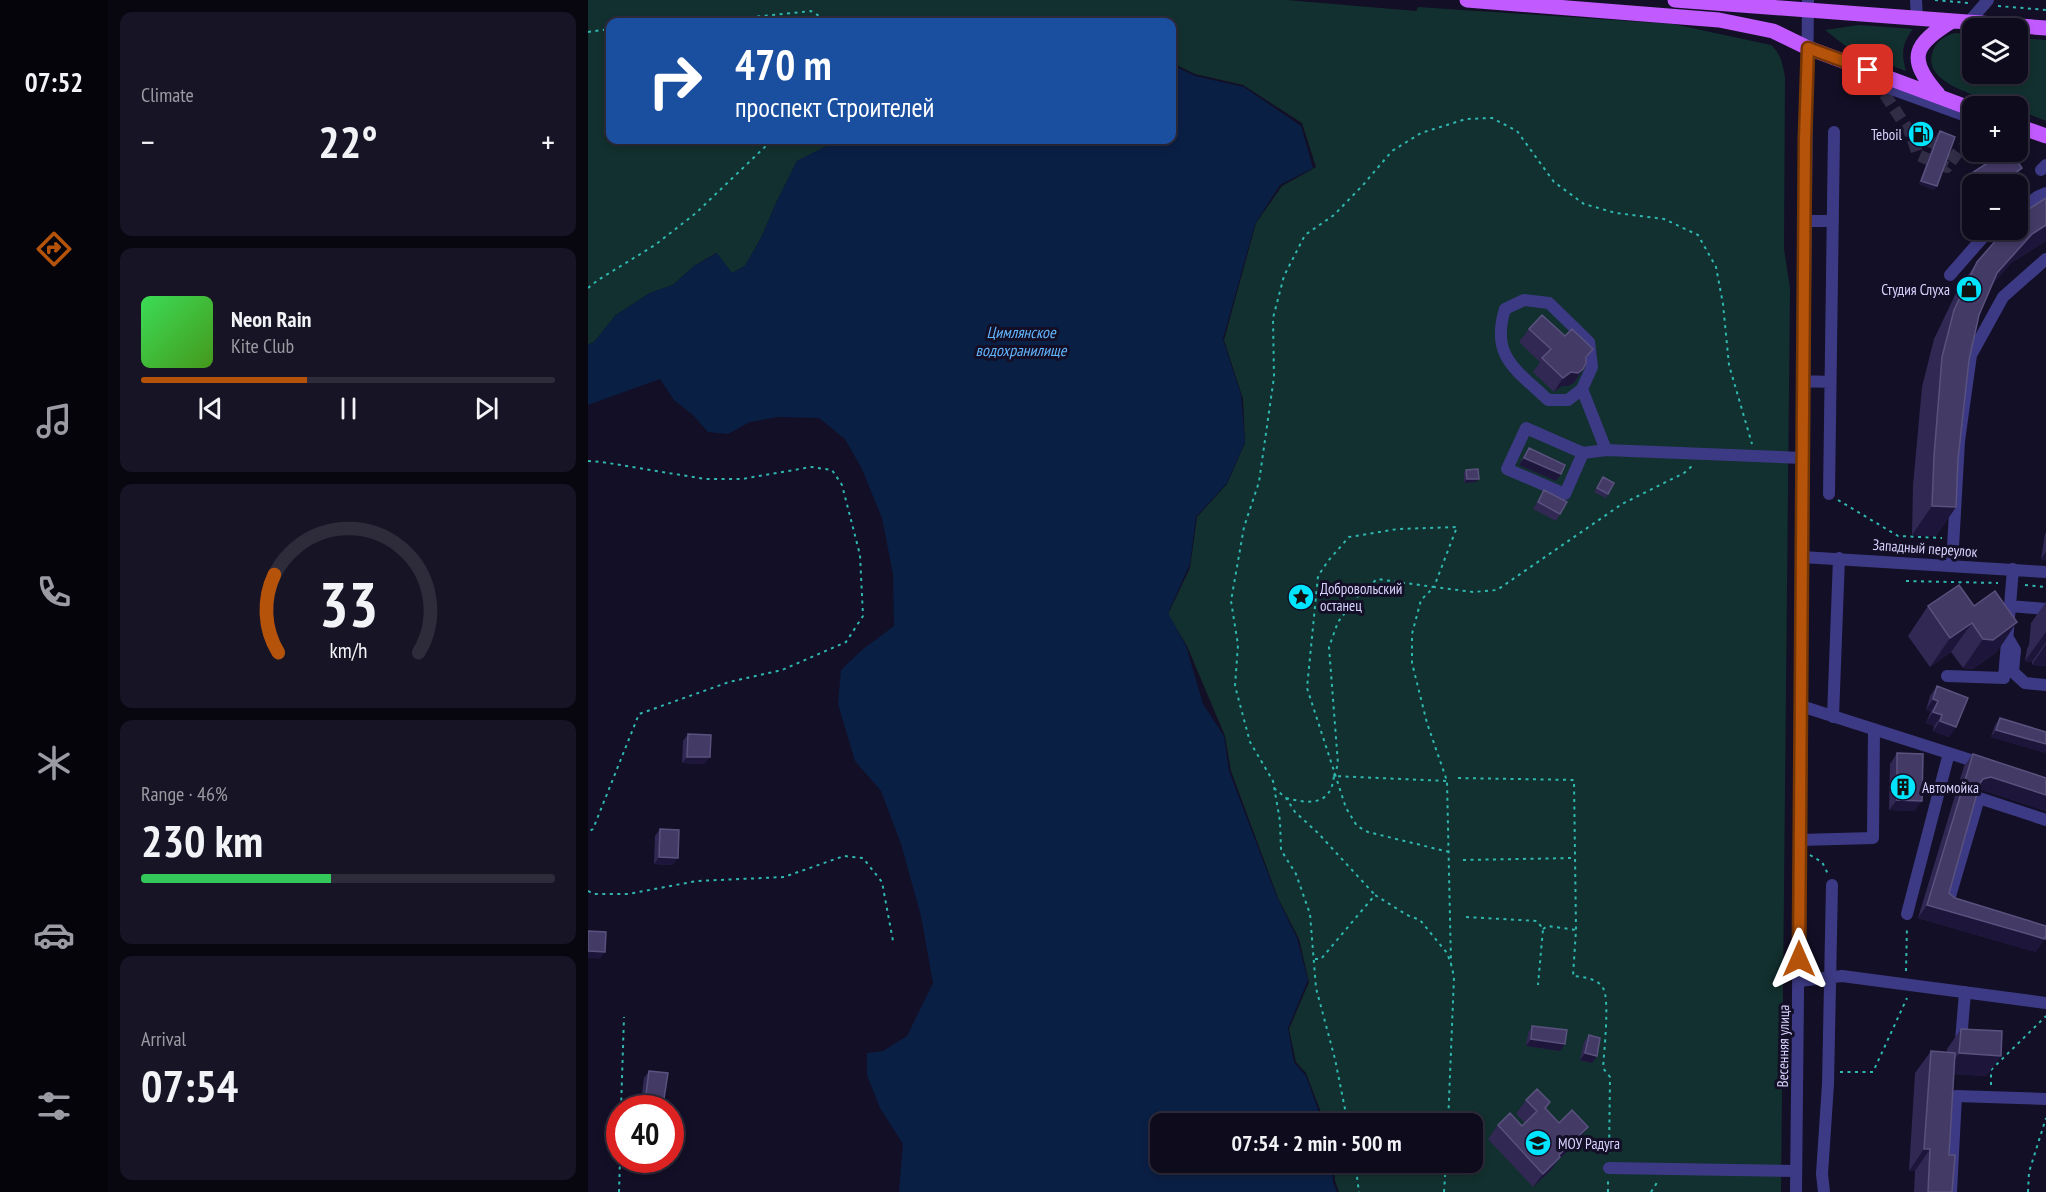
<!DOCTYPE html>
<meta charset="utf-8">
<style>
body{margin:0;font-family:"PT Sans Narrow",sans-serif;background:#171425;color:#f1f3f6;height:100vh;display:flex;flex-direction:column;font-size:22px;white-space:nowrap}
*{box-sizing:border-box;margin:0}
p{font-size:20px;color:#9b9ba3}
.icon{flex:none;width:33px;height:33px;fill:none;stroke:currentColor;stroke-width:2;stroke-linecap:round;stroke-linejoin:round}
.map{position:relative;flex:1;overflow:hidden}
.details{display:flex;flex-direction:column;gap:12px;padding:12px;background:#08060f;width:480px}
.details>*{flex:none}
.hud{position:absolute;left:18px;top:18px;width:570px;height:126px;border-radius:12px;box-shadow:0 3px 9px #0003,0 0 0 2px #2e2b3b;background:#1a4fa0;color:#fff;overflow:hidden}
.controls{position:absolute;left:1374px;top:18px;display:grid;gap:12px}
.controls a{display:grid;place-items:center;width:66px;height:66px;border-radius:12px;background:#0e0b1c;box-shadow:0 3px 9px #0003,0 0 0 2px #2e2b3b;font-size:30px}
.speed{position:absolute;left:18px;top:1095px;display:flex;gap:12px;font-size:30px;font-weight:700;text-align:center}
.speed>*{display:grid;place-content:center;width:78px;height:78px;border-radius:50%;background:#0e0b1c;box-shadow:0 3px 9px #0003,0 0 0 2px #2e2b3b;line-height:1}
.speed .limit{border:9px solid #d22;background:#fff;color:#111}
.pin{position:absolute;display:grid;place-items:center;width:51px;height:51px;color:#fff;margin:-26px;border-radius:12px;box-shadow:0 3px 9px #0006}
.me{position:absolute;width:66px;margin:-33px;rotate:0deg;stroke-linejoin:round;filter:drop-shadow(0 0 4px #0008)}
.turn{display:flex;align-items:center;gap:21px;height:126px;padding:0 30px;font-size:27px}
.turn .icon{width:78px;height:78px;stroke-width:2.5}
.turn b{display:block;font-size:42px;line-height:51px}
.big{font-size:45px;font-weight:600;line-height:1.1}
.details .tile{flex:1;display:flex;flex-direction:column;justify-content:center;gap:9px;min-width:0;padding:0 21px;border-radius:12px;background:#171425}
.details .dial{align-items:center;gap:0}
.dial svg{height:156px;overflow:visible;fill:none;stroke:#2e2b3b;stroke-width:7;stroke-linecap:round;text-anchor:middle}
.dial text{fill:#f1f3f6;stroke:none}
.song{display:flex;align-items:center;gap:18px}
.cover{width:72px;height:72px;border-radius:9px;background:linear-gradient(135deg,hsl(130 70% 55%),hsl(100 70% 35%))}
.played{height:6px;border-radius:3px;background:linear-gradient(90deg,#b45309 40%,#2e2b3b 40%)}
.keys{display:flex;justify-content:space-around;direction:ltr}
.heat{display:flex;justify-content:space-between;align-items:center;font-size:33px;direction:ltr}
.charge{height:9px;border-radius:4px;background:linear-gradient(90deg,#34c759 46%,#2e2b3b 0)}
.trip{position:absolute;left:562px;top:1113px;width:333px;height:60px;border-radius:12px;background:#0e0b1c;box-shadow:0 3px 9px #0003,0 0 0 2px #2e2b3b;font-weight:600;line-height:60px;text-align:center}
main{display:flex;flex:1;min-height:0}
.menu{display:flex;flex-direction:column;width:108px;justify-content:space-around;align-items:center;background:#06040b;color:#9b9ba3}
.menu .icon{width:42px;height:42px}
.menu .selected{color:#b45309}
.menu b{font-size:27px;color:#f1f3f6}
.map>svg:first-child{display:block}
</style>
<main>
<nav class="menu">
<b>07:52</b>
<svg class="icon selected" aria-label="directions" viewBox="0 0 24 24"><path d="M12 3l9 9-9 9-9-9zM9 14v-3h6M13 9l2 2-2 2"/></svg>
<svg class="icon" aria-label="music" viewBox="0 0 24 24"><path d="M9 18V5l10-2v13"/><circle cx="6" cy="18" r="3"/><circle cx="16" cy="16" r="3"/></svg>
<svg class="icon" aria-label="phone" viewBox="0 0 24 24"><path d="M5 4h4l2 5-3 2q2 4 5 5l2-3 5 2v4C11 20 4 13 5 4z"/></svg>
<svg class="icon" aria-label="climate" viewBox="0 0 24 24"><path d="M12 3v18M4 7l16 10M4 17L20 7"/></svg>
<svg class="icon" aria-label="car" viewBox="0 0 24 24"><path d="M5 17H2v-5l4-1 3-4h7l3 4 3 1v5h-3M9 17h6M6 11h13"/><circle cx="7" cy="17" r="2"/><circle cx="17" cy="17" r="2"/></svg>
<svg class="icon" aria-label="filters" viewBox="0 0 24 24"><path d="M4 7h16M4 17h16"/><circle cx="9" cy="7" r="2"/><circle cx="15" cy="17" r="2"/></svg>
</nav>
<section class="details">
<div class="tile"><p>Climate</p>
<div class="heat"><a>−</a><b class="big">22°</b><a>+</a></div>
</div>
<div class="tile">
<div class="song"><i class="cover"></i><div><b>Neon Rain</b><p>Kite Club</p></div></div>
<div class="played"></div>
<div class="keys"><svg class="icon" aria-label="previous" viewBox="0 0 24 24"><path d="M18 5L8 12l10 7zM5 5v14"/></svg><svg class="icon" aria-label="pause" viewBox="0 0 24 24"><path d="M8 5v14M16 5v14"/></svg><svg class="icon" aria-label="next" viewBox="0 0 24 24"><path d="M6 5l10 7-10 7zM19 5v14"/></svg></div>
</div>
<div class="tile dial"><svg viewBox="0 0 100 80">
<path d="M14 69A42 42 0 1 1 86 69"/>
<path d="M14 69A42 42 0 0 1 12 29" stroke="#b45309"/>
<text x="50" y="56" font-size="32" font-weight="700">33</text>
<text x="50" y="72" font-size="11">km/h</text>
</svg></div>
<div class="tile"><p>Range · 46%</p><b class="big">230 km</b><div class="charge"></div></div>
<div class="tile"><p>Arrival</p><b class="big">07:54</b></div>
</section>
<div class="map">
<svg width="1458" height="1192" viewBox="0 0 1458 1192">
<rect width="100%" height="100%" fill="#130f26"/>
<path fill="#12302f" d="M0,0h699l129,11 2,-4 255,17 98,21c10,8 12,21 14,32l-1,172 6,39 -9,904h-442l-4,-11 -1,-18 139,-1v-38l-148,-1 -19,-50 -10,-11 -7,-33 20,-47 -10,-43 -21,-41 -47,-127 -6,-35 -38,-90 -19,-32 22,-46 7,-51 30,-33 18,-41 -2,-44 -19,-59 32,-117 26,-37 34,-19 -14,-44 -59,-38 -48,-11 -23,-11v-41h-241l-4,-5 -7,-1 -2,2h-9l-4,4h-295v118h229l-42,21 -21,42 -15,35 -16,28 -13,7 -16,-20 -22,13 -21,19 -23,8 -34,22 -22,27 -6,3z
M1271,25l54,4c-11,14 -12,25 -7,42l-54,-20 -27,-21z
M1367,33l17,1v40h46v-36l28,2v81l-28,-11v-4h-10c-22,-8 -85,-21 -76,-52 3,-12 12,-18 23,-21z"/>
<path fill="#0a1f44" d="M584,65l23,11 49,11 57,39 12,42 -33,17 -25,39 -32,115 18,56 4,47 -18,41 -31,34 -6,47 -22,49 18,33 17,58 21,32 5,35 48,126 20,41 11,42 -20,48 6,34 12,14 17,47 -162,1v38l171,1 1,19 4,10h-438l4,-48 -23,-36 -13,-33v-22l16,-2 24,-15 26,-53 -12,-67 -20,-72 -20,-53 -26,-30 -17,-57 3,-34 21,-20 32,-24 -1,-52 -11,-56 -20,-49 -17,-30 -26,-21 -41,-1 -28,5 -22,12 -20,-2 -15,-17 -19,-15 -14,-21 -72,26v-60l6,-3 22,-27 34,-22 23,-8 21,-19 23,-13 15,20 13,-7 16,-28 15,-35 21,-42 42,-21h333z"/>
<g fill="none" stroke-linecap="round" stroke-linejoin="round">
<path stroke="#312d47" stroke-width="12" stroke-dasharray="12 6" stroke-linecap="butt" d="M1296,85l-6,-1 33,50 7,21 29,12 11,-15 14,-11
M1323,134l38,15"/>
<path stroke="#2fb8b0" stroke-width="2" stroke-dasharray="3 4.5" stroke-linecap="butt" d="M1347,0l33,3
M1410,6l48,4
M117,22l106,-11 13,8 1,3
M0,32l22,-3
M0,288l10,-8 57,-35 41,-32 72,-69 1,-4
M0,461l14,1 103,17h37l69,-12 21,3 10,15 18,70 3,61 -17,26 -64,28 -53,12 -90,32 -46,115 -5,3
M1250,500l60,36 44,2
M1318,581l92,2
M1437,585l21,2
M746,776l4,-12 -9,-117 9,-25 19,-25 20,-18 57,8 -13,13 -9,34v29l15,60 20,58 4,183
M870,778l116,2 2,150 -3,46c10,1 24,2 30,12 7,11 1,64 0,80l7,9 -1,79
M686,788l12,10 9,14 23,21 57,62
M698,798c23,6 45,8 48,-22l113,5
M861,852l-81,-20 -11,-6 -11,-18 -39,-120 11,-112 10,-15 21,-24 49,-8 59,-2 -23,60 39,5 24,-2 125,-86 62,-31 8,-7
M1222,855l12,7 6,12
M875,860l111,-2
M0,891l6,3h34l69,-13 87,-4 60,-21 19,2 19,24 11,59
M878,917l71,4 6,8 -5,56
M955,929l5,-3 28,4
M727,959h6l54,-64 32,20 13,5 27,33 4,11 3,13 -6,147
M1318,971l1,-45
M1403,1070l55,-54
M1252,1072h33l34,-74
M1403,1085v-15
M33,1108l3,-91
M760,1124l-13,-65 -19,-71 -6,-74 -14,-40 -15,-24 -1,-29 -7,-40 -23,-39 -15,-56 3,-41 -7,-44 13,-74 15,-45 15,-105 -1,-59 11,-42 21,-41 29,-20 29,-30 29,-34 29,-18 45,-14 26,-1 25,13 37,51 30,22 32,9 48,6 34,16 18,32 7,37 6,61 23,79
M767,1162l4,30
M31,1192l1,-32
M856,1192l2,-30
M1020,1192v-12
M1063,1192l7,-11
M1440,1192l1,-20 17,-54"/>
<path stroke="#3d3a85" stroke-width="12" d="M1328,0l1,19
M1380,23l20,-23
M1290,84l94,34
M1453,170l5,-5
M1430,211l19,-14 9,-4
M1217,221h28
M1362,275l35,-40 8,-5
M1215,381l27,1
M994,389l-14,11h-20c-31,-30 -58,-43 -43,-91l19,-9 25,3 40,39 3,25 -10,22 24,61 197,8
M995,453l-57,-25 -19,41 58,25 18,-41 23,-3
M1241,494l5,-362
M1214,557l244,15
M1364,565l7,-124 12,-86 32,-58 43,-38
M1422,606l36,3
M1420,638l7,12 -2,22 12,11 21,2
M1359,676l57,2 9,-109
M1213,706l182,58
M1245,717l6,-159
M1212,840l73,-2 1,-109
M1368,905l-8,-2 31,-105 67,22
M1319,914l42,-161
M1211,981l43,-5 204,27
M1373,1041l4,-49
M1021,1168l187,3
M1208,1192l12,-1192
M1236,1192l-2,-18 6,-90 4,-199
M1363,1192l5,-96 90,3"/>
<path stroke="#c25bff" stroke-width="15" d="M879,0l252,20 54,11 35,17 164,61
M1087,0l371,28
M1350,94c-32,-36 -24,-50 14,-73
M1430,126l28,10"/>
</g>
<path fill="#312854" d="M1352,131l-6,59 -15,-6 18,-50z
M1434,168l-7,11 -8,5h-35v11l-7,-11 7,-11z
M1458,198v43l-35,22 -19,22 -13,30 -10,45 -11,99 -2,48 -20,29 -24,-1 1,-50 9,-98 12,-48 23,-48 20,-29z
M941,329l36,7 28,13 -7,10 -3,10 -9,14 -6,3h-6l-8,6 -21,-20 7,-10 -21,-20z
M941,448l32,26 -5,7 -37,-16 5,-10z
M878,470l10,12 -12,1v-10z
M1015,477l5,17 -2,4 -12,-6z
M956,490l16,24 -4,7 -23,-12z
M1458,532v28l-5,-1 4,-25z
M1371,585l38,67 -24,17 -10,-1 -12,-16 -21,15 -22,-31 20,-30z
M1458,602v64l-14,-1v-3l-7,-1 2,-12 2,-4 2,-22z
M1349,686l19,41 -7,10 -16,-6 1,-5 -8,-3 5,-12 -5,-1 4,-14z
M1412,718l46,14v21l-55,-16 4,-12z
M100,734l17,30 -23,-1 1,-22z
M1309,753l18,58 -26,-1 1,-46z
M1385,754l73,24v33l-64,-21 -4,1 -29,102 6,5 81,54 -118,-34 46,-152z
M72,829l13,36 -19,-1 1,-28z
M944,1026l33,18 -5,7 -34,-5 2,-13z
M1373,1029l40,27 -15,20 -32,-2 -5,81 3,37h-38l1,-21h-6l6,-98 16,-22 16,1v-3z
M1001,1035l8,21 -5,7 -12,-3 4,-18z
M61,1071l14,34 -3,3h-20l4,-30z
M938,1100l24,2 -4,7 13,14 29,4 -10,14 -20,19 -7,10 -18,17 -45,-48 10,-14 24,1 3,-3 -9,-9z"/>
<path fill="#1d163a" d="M1434,168l-7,11 -8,5h-8z
M1333,181l16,5 -3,4 -15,-6z
M1458,225v16l-35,22 -34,39 20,-29 35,-39z
M995,369l-9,14 -6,3h-6l-8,6 9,-14 8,-6z
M936,458l37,16 -5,7 -37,-16z
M879,479h12l-3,3 -12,1z
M1344,506l24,1 -20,29 -24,-1z
M1458,552v8l-5,-1z
M1429,622l-20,30 -24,17 -10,-1 20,-29z
M1384,623l-21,29 -21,15 20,-29z
M1458,632v10l-14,20 -7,-1z
M1458,644v22l-14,-1z
M1345,699l5,2 -7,10 -5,-1z
M1345,712l9,3 -8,11 -8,-3z
M1352,721l16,6 -7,10 -16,-6z
M1408,730l50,14v9l-55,-16z
M99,757h23l-5,7 -23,-1z
M1403,777l55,18v16l-64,-21 -8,2 9,-13z
M1309,800l25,1 -7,10 -26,-1z
M71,857l19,1 -5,7 -19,-1z
M1339,905l118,34 -9,13 -118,-34z
M0,951l17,1 -5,7 -12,-1z
M943,1039l34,5 -5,7 -34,-5z
M997,1053l12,3 -5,7 -12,-3z
M1371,1053l42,3 -15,20 -41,-2z
M57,1102l18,3 -3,3h-20z
M1000,1127l-10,14 -20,19 -7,10 -18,17 10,-13 16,-19z
M1336,1149h6l-15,22h-6z"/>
<path fill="#433a66" stroke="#5a527e" stroke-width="1.5" d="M1352,131l15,6 -18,49 -16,-5z
M1416,152h7l11,16 -23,16h-19l-8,-11z
M1458,198v27l-14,9 -35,39 -18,42 -10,45 -11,99 -2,48 -24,-1 2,-50 8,-99 12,-47 23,-48 28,-32h13v-14z
M954,315l23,21 7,-7 21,20 -7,8v6l-3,6 -5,4 -7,-1 -8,6 -21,-20 9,-9 -22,-20z
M941,448l36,17 -4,9 -37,-16z
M890,469l1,10h-12l-1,-9z
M1015,477l11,6 -6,11 -11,-6z
M956,490l23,12 -7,12 -22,-12z
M1371,585l15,21 21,-15 22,31 -24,18 -10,-1 -11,-16 -22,15 -22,-32z
M1349,686l31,12 -12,29 -16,-6 2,-6 -9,-3 5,-11 -5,-2z
M1412,718l46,14v12l-50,-14z
M100,734l23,1 -1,22h-23z
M1309,753l26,1 -1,47 -25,-1z
M1385,754l73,24v17l-55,-18 -8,2 -3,4 -31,110 6,5 91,28v8l-1,5 -118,-34z
M72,829l19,1 -1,28 -19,-1z
M0,931l18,1 -1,20 -17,-1z
M944,1026l35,4 -2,14 -34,-5z
M1373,1029l41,2 -1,25 -42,-3z
M1001,1035l11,3 -3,18 -12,-3z
M1343,1051l24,2 -6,102h6l-3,37h-24l2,-43h-6z
M61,1071l19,2 -5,32 -18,-3z
M949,1089l13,13 -5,6 14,15 13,-13 16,17 -29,28 1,2 -17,17 -45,-49 12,-12 12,13 15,-15 -11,-11z"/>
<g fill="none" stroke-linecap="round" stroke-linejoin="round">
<defs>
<path id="route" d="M1211,959l6,-820 3,-91 60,22"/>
</defs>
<use href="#route" stroke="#753606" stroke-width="15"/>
<use href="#route" stroke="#b45309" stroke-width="10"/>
</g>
<defs>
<symbol id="fuel-disc" viewBox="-11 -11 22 22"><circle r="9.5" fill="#00e5ff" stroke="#130f26"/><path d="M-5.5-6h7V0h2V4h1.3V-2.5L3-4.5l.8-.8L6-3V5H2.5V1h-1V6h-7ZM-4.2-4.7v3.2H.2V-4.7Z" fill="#111"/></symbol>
<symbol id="shop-disc" viewBox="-11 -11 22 22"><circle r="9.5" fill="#00e5ff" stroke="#130f26"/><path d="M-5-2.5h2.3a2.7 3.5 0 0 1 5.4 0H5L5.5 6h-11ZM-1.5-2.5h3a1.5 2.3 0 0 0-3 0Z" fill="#111"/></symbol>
<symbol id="sight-disc" viewBox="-11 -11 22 22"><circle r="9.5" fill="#00e5ff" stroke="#130f26"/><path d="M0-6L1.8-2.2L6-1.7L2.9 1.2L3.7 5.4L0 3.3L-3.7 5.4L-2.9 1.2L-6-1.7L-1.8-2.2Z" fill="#111"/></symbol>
<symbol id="building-disc" viewBox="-11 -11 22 22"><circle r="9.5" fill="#00e5ff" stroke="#130f26"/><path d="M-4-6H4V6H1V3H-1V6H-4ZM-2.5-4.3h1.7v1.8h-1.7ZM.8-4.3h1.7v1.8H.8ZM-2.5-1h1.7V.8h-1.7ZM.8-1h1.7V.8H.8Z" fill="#111"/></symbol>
<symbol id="school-disc" viewBox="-11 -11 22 22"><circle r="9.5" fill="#00e5ff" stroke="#130f26"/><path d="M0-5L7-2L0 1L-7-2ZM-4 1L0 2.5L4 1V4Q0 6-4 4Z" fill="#111"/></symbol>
</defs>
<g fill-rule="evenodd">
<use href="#fuel-disc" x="1318" y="119" width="30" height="30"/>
<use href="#shop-disc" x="1366" y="274" width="30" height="30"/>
<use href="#sight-disc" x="698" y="582" width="30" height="30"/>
<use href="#building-disc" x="1300" y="772" width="30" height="30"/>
<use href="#school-disc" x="935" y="1128" width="30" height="30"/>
</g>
<g text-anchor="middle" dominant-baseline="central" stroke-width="6" stroke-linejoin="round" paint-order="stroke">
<g font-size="15" fill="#d9d4ff" stroke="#130f26" text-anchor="start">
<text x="1314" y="134" text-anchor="end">Teboil</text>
<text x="1362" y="289" text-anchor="end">Студия Слуха</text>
<text x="732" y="588">Добровольский<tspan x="732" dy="17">останец</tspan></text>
<text x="1334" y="787">Автомойка</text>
<text x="970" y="1143">МОУ Радуга</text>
</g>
<g font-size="15" fill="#d9d4ff" stroke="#130f26">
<text transform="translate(1337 548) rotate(4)">Западный переулок</text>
<text transform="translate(1195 1046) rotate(-89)">Весенняя улица</text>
</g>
<g font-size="16" font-style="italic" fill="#62b6ff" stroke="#130f26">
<text x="433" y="332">Цимлянское<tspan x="433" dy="18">водохранилище</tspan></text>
</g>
</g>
</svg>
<div class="controls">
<a><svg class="icon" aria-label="layers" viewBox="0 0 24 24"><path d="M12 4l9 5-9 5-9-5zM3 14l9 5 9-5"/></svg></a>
<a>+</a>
<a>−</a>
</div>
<div class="speed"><div class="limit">40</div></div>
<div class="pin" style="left:1280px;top:70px;background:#d93025"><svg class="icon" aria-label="arrive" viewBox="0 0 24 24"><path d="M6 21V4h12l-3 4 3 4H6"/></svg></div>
<svg class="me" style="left:1211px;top:959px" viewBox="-20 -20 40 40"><path d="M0-17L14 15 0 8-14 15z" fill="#b45309" stroke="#fff" stroke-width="4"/></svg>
<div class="trip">07:54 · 2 min · 500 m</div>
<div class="hud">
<div class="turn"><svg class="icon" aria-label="right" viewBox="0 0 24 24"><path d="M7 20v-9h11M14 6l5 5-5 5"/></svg><div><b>470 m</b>проспект Строителей</div></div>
</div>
</div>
</main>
